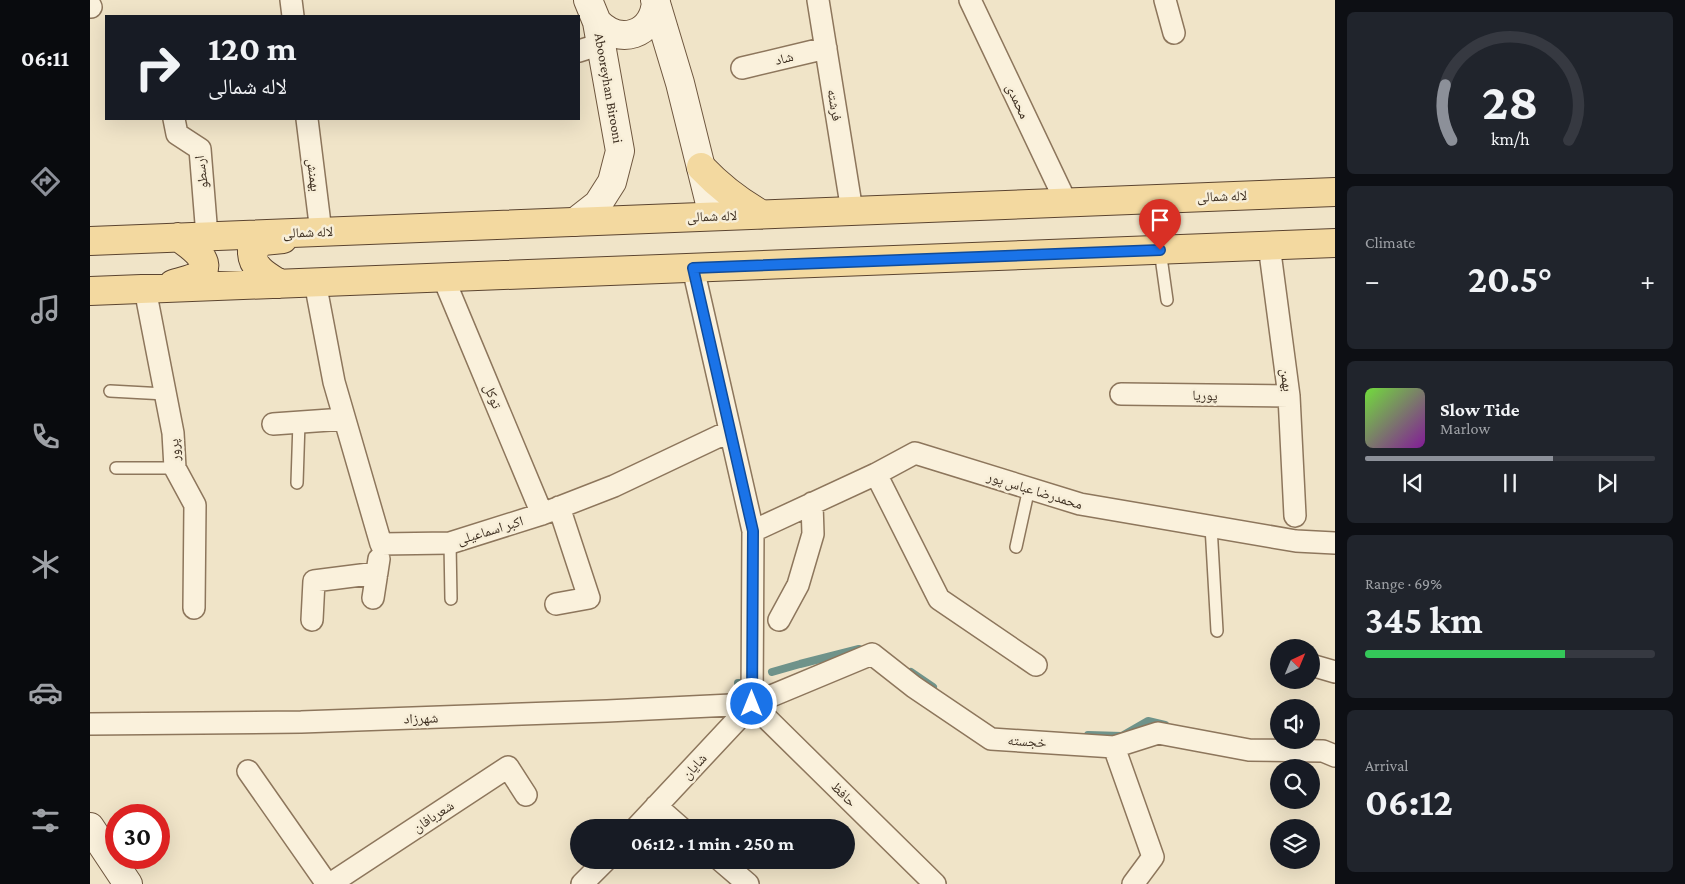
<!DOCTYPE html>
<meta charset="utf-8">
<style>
body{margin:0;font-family:"Crimson Pro","Noto Naskh Arabic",serif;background:#20242c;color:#f1f3f6;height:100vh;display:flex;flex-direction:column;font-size:19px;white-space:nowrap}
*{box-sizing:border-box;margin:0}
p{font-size:16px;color:#9ea1a6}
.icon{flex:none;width:28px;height:28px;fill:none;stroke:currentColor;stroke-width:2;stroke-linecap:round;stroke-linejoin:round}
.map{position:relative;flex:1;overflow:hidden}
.drawer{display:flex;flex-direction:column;gap:12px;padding:12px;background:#0d0f14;width:350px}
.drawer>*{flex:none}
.top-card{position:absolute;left:15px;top:15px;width:475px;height:105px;border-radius:0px;box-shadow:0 5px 20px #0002;background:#171b24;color:#f1f3f6;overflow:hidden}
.needle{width:32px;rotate:44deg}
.tools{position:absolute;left:1180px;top:639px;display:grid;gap:10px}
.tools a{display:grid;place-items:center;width:50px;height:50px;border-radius:50%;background:#171b24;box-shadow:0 5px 20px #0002;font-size:25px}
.speed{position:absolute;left:15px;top:804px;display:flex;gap:10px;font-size:25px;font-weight:700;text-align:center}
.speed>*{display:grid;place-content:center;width:65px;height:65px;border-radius:50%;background:#171b24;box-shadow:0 5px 20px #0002;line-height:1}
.speed .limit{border:8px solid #d22;background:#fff;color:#111}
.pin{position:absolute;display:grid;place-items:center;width:42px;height:42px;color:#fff;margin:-51px -21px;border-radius:50% 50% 50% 0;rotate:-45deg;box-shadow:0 0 5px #0007}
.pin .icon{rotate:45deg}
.me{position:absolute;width:55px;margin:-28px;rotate:0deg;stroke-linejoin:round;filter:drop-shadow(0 0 4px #0008)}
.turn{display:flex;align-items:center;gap:18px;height:105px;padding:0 20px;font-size:22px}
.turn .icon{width:65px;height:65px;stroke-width:2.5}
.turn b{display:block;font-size:35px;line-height:42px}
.big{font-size:38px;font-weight:700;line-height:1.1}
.drawer .widget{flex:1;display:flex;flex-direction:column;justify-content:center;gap:8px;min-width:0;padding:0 18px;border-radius:8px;background:#20242c}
.drawer .dial{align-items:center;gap:0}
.dial svg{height:130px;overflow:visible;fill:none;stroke:#363941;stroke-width:7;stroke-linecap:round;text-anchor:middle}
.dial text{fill:#f1f3f6;stroke:none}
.song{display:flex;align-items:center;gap:15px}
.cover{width:60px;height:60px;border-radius:8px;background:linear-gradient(135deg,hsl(100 70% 55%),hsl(290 70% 35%))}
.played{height:5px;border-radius:2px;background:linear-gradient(90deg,#8c9099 65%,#363941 65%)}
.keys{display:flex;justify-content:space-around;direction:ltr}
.heat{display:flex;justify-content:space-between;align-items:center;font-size:28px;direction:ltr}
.charge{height:8px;border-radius:4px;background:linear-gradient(90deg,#34c759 69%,#363941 0)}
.trip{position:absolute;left:480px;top:819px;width:285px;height:50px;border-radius:25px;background:#171b24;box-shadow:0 5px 20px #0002;font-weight:700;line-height:50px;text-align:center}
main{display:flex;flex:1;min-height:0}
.tab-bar{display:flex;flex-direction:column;width:90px;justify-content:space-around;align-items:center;background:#090b0e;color:#9ea1a6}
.tab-bar .icon{width:35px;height:35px}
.tab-bar .active{color:#8c9099}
.tab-bar b{font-size:22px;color:#f1f3f6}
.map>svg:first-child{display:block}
</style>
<main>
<nav class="tab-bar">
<b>06:11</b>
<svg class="icon active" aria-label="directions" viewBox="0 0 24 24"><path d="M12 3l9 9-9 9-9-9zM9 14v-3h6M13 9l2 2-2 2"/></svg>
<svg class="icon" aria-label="music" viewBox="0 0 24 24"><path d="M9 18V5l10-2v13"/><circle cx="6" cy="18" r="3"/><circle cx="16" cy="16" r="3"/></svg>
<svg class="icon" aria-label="phone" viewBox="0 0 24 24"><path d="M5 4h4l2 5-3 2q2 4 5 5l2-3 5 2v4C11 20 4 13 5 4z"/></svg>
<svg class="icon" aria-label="climate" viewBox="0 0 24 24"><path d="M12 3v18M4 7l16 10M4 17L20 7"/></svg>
<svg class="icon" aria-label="car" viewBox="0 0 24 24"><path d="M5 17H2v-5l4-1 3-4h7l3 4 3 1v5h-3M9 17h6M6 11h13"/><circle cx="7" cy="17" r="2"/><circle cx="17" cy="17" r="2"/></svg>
<svg class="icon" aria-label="filters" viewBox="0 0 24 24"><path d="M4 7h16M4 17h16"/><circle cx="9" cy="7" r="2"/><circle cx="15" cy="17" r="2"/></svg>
</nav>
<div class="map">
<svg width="1245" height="884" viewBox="0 0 1245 884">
<rect width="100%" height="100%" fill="#f0e4c8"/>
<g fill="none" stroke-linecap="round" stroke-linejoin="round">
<path stroke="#6f938a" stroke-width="8" d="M682,672l28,-8 59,-15
M821,672l22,15
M648,683h2
M998,735l34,1 26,-15 17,4"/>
<defs>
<path id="lane" d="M1070,250l7,50
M20,391l55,3
M26,468h59
M207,483l2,-61
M1121,526l6,105
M360,543l1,56
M926,547l13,-59"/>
<path id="street" d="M201,0l2,16
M728,0l34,211
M880,0l96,202
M1075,0l9,33
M0,5l1,2
M489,51l22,-7
M652,68l84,-20
M84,119l3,15 23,15 7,87
M217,119l14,113
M1179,245l20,151 6,120
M603,268l60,263 -1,173
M353,277l99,237
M225,282l19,100 47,162 69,-1 92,-29 72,-28 116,-55
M55,289l28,144 2,35 20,37 -1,103
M1031,394l168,2
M183,424l71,-5
M786,474l63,125 97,66
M663,531l123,-57 39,-21 165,51 216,37 39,2
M283,598l6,-39
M466,604l33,-6 -30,-91
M222,620l2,-39 63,-8
M689,620l19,-35 15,-51 -1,-31
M1221,665l24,7
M662,704l183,180
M0,724l211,-2 306,-11 145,-7 120,-50 42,33 77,52 123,8 44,-14 91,17 74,1 12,5
M1024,747l39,110 -20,27
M158,771l79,113
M566,806l25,22
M546,828l116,-124
M630,860l28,24
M240,884l178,-117 18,28
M492,884l24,-24"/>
<path id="secondary" d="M565,0l25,83 33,133
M507,22c23,24 56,13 59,-20
M485,222l23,-18 14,-22 8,-31 -23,-129 -9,-22
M0,827l38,57"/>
<path id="primary" d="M611,167c18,19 37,34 60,47
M0,241l1245,-49
M83,284c8,-3 19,-4 26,-9 17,-13 -11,-31 -21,-38
M190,284c-13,-8 -29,-16 -28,-34l11,-9 20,-2
M0,291l1245,-48"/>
</defs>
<use href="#lane" stroke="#8d765c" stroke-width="14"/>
<use href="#street" stroke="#8d765c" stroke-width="24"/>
<use href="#secondary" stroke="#6f573f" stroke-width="30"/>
<use href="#primary" stroke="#5b4430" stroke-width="30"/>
<use href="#lane" stroke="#faf1dc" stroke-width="11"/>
<use href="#street" stroke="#faf1dc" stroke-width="21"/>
<use href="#secondary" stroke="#faf1dc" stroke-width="28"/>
<use href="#primary" stroke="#f3d9a0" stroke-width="28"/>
</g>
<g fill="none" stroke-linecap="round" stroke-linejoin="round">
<defs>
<path id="route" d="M662,704l1,-173 -60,-263 467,-18"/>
</defs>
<use href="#route" stroke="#114b97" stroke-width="12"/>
<use href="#route" stroke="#1a73e8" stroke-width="9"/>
</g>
<g text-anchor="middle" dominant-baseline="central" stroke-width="5" stroke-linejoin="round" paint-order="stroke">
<g font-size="14" fill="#3d2e20" stroke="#f7eed8">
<text transform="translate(694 58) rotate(-14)">شاد</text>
<text transform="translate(519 88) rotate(80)">Abooreyhan Birooni</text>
<text transform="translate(928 101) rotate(65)">محمدی</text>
<text transform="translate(745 105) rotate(81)">فرشته</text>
<text transform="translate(111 172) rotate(-97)">ارسطو</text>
<text transform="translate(224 175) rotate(83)">بهمنش</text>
<text transform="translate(1132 196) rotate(-2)">لاله شمالی</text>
<text transform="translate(622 216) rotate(-2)">لاله شمالی</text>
<text transform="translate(218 232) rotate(-2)">لاله شمالی</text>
<text transform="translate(1197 380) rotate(83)">بهمن</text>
<text transform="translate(1115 395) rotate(1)">پوریا</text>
<text transform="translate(403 396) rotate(67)">توکل</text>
<text transform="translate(84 450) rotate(-94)">پرور</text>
<text transform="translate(945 490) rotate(17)">محمدرضا عباس پور</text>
<text transform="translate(400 530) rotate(-17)">اکبر اسماعیلی</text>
<text transform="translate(331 718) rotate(-2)">شهرزاد</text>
<text transform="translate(937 741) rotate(4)">خجسته</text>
<text transform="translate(604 766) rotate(-47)">شایان</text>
<text transform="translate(754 794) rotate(45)">حافظ</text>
<text transform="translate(343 816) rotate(-33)">شعربافان</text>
</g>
</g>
</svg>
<div class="tools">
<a><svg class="needle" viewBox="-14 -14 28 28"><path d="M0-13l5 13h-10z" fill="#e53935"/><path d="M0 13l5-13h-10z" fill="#9ea1a6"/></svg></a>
<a><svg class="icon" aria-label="sound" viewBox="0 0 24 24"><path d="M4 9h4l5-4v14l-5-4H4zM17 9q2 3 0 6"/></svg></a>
<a><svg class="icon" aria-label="search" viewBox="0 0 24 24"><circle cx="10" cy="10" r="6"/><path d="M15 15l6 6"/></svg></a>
<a><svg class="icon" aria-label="layers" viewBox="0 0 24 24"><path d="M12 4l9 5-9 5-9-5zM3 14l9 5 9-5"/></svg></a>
</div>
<div class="speed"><div class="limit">30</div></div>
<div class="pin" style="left:1070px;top:250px;background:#d93025"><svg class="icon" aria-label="arrive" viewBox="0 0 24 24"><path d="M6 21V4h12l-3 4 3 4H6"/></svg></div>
<svg class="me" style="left:662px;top:704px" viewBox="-20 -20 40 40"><circle r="17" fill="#1a73e8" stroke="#fff" stroke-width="3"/><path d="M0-11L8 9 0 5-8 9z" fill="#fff"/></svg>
<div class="trip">06:12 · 1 min · 250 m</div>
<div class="top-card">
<div class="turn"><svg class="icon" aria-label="right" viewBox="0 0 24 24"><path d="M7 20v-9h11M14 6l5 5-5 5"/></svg><div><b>120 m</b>لاله شمالی</div></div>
</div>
</div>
<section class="drawer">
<div class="widget dial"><svg viewBox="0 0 100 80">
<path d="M14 69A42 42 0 1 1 86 69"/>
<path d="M14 69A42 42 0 0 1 10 35" stroke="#8c9099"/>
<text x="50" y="56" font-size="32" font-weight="700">28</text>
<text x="50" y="72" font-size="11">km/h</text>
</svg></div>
<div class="widget"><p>Climate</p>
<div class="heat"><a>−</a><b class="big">20.5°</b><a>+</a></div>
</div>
<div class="widget">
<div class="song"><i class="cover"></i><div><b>Slow Tide</b><p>Marlow</p></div></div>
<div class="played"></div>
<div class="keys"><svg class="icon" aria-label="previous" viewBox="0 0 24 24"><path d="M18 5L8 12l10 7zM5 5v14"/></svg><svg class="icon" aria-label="pause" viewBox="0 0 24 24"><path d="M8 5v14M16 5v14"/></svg><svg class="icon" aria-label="next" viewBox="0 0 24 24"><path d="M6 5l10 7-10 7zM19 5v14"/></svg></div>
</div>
<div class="widget"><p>Range · 69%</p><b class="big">345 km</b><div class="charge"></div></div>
<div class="widget"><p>Arrival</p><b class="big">06:12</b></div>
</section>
</main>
